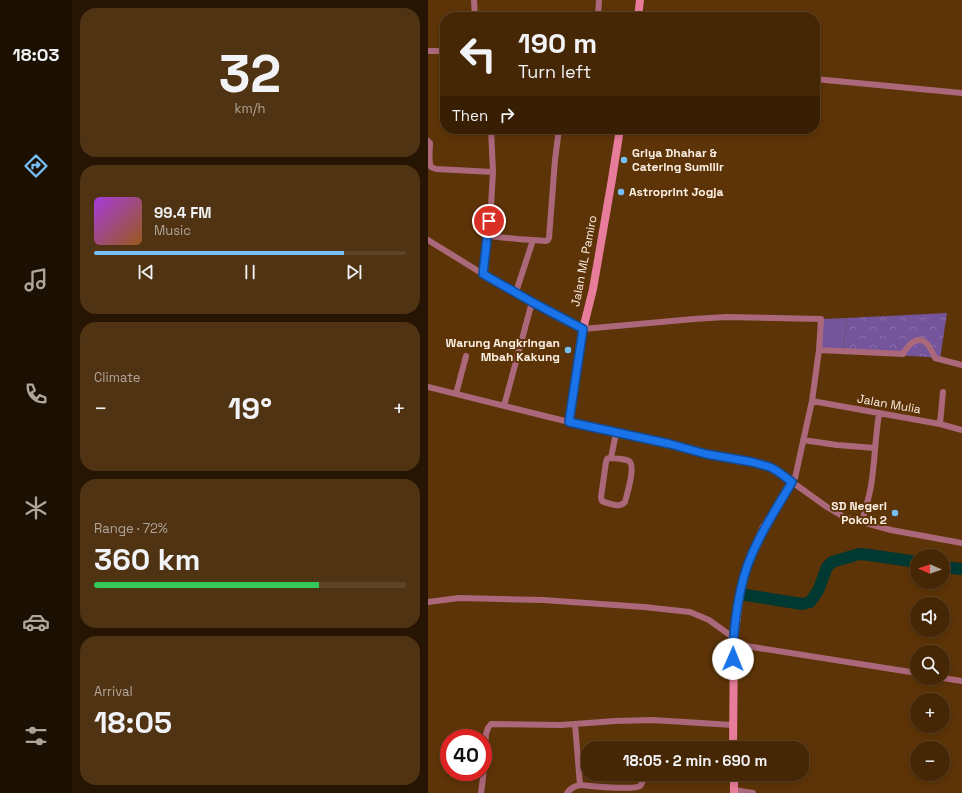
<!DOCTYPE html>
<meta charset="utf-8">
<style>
body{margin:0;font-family:"Space Grotesk",sans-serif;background:#503313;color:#f1f3f6;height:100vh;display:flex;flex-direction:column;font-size:15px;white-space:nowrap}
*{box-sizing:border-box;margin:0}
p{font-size:13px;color:#b0a59a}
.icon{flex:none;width:22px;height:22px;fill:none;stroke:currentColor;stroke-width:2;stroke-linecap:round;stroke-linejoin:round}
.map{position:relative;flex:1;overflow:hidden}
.drawer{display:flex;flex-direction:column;gap:8px;padding:8px;background:#261503;width:356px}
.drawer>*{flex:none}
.hud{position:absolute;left:12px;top:12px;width:380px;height:122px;border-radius:16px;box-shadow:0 2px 6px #0003,0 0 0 1px #5e4427;background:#462705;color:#f1f3f6;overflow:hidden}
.needle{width:26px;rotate:272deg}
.buttons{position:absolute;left:482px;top:549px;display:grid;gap:8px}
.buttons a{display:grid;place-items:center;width:40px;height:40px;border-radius:50%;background:#462705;box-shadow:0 2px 6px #0003,0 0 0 1px #5e4427;font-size:20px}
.speed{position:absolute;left:12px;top:729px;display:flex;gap:8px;font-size:20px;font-weight:700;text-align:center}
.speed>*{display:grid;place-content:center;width:52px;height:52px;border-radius:50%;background:#462705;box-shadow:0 2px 6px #0003,0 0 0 1px #5e4427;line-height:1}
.speed .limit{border:6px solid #d22;background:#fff;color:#111}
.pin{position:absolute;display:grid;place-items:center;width:34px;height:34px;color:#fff;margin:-17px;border:2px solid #fff;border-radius:50%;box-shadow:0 1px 4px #0007}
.me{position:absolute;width:44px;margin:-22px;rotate:1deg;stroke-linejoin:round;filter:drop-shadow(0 0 3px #0008)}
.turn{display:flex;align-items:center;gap:14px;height:84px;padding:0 12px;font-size:18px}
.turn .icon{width:52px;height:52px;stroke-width:2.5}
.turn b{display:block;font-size:28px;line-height:34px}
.then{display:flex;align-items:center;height:38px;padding:0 12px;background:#0003;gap:8px;font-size:15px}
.big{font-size:30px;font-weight:600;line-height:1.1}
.drawer .widget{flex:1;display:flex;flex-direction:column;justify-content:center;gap:6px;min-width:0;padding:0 14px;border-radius:16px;background:#503313}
.drawer .dial{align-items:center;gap:0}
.dial b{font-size:52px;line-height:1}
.song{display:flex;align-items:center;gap:12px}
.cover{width:48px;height:48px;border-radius:6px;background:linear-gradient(135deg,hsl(280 70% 55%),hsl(30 70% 35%))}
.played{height:4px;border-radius:2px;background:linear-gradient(90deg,#76c0f7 80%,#5e4427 80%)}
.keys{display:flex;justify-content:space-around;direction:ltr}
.heat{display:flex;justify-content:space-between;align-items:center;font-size:22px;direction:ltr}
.charge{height:6px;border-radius:3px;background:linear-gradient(90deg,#34c759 72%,#5e4427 0)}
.trip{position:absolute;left:153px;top:741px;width:228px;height:40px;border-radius:16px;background:#462705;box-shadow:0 2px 6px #0003,0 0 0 1px #5e4427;font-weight:600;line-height:40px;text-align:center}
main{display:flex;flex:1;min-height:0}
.tab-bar{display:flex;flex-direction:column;width:72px;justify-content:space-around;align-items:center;background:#1c1002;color:#b0a59a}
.tab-bar .icon{width:28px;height:28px}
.tab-bar .on{color:#76c0f7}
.tab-bar b{font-size:18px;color:#f1f3f6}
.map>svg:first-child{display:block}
</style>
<main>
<nav class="tab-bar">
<b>18:03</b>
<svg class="icon on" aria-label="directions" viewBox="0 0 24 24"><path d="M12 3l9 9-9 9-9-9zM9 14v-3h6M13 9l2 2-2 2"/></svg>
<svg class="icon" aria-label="music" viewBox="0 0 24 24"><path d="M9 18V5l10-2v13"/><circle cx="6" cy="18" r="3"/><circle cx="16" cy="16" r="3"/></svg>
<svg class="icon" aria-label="phone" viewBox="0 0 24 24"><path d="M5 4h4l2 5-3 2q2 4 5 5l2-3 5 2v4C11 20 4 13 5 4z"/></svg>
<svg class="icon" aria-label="climate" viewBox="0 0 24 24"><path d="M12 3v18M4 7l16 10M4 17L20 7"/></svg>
<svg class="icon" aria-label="car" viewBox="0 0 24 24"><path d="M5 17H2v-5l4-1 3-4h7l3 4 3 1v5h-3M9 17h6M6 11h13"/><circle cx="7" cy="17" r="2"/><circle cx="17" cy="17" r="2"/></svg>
<svg class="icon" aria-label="filters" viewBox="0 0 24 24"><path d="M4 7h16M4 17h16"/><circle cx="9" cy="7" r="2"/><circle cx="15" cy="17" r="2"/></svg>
</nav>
<section class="drawer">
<div class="widget dial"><b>32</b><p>km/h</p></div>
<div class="widget">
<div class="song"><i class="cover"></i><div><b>99.4 FM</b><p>Music</p></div></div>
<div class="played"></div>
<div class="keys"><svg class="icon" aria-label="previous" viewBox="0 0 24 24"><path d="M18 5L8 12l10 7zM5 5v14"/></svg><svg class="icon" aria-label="pause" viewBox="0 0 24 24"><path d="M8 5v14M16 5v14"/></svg><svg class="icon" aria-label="next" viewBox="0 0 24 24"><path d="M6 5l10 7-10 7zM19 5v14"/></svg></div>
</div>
<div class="widget"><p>Climate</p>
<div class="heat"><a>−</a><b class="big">19°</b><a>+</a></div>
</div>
<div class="widget"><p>Range · 72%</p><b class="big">360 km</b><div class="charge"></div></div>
<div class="widget"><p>Arrival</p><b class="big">18:05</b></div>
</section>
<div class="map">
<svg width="534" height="793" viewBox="0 0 534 793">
<defs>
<pattern id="forest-crowns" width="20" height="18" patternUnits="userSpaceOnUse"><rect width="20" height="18" fill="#74559c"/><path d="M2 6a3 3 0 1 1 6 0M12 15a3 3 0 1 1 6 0" fill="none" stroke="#896eaa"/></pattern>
</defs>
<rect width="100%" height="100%" fill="#5d3407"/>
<path fill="#74559c" d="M419,318l-4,34 -22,-1 1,-32z"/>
<path fill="url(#forest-crowns)" d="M519,313l-7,46 -12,-2 -85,-5 4,-34z"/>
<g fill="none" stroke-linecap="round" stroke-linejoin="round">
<path stroke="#003932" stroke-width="12" d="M515,567l19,2
M318,595l56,9 8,-2 8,-11 9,-24 5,-5 27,-8 11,1 47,7"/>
<path stroke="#ac687b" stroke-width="6" d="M46,0l1,17
M170,17l1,-17
M0,51h17
M387,79l147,14
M143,129l48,1
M0,141l2,2c0,9 -2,16 1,24l5,2 57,3
M60,236l30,3 28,2 2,-1 1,-2 6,-78 4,-31
M0,240l55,34 49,28 51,27 111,-10 32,-2 95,2 -2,31 -7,51 -17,77 -3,4 35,25 17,10 47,13 71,13
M55,274l8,-68 2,-34 -2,-43
M88,292l17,-52
M391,350l84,4c4,-7 13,-19 22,-12 5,4 8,11 10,16l27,7
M0,387l141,35
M28,394l10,-38
M384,401l128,23 22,6
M76,406l28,-104
M512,424l3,-32
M375,440l34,5 38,3
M181,458c5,0 16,1 20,3 7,5 -2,33 -4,41 -5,6 -14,2 -21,0l-2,-1 -1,-4 5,-35 1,-3z
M183,458l5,-25
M434,522c3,-12 7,-24 9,-36 4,-24 4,-48 8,-72
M0,602l31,-4 84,2 101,7 46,5 19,8 25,18
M305,644l184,29
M515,678l19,3
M147,724l5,61
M306,790l19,3
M53,793l2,-15 3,-44 2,-6 3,-4 70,1 54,-4 37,-1 81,5
M139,793c3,-4 7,-7 13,-8 10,1 54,5 60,1 3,-3 4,-9 5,-12"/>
<path stroke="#e77c9b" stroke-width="8" d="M210,17l2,-17
M192,129l-8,50 -19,110 -10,40 -14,93 101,22 36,10 46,8 18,5 7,4 15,11 -17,29 -11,16 -13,28 -7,21 -4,19 -6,43 -1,110
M306,774v19"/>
</g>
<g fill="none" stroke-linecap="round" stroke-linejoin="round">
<defs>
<path id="route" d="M61,221l-6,53 49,28 51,27 -14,93 101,22 36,10 46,8 18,5 7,4 15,11c-14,24 -29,46 -40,72 -13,29 -19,73 -19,105"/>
</defs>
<use href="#route" stroke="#114b97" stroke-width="10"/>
<use href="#route" stroke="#1a73e8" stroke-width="7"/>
</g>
<g fill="#76c0f7" stroke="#5d3407" stroke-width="1.5">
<circle cx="196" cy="160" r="4"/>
<circle cx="193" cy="192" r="4"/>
<circle cx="140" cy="350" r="4"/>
<circle cx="467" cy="513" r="4"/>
</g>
<g text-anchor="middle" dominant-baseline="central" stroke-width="4" stroke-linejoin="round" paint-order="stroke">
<g font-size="12" font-weight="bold" fill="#fcefe4" stroke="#5d3407" text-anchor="start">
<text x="204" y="153">Griya Dhahar &amp;<tspan x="204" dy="14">Catering Sumilir</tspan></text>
<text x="201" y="192">Astroprint Jogja</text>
<text x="132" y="343" text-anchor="end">Warung Angkringan<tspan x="132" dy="14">Mbah Kakung</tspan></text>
<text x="459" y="506" text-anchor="end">SD Negeri<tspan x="459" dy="14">Pokoh 2</tspan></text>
</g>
<g font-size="12" fill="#fcefe4" stroke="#5d3407">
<text transform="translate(156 261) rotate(-79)">Jalan ML Pamiro</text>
<text transform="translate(461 404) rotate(10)">Jalan Mulia</text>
</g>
</g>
</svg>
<div class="buttons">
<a><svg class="needle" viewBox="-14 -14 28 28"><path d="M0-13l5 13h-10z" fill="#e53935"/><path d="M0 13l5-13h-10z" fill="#b0a59a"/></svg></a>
<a><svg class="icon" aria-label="sound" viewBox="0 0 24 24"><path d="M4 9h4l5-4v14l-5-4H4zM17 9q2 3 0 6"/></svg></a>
<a><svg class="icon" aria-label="search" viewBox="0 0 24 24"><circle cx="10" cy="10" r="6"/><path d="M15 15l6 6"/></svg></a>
<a>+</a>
<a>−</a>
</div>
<div class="speed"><div class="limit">40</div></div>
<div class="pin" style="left:61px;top:221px;background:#d93025"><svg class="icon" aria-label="arrive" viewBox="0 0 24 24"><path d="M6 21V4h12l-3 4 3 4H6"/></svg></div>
<svg class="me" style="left:305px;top:659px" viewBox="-20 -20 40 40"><circle r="19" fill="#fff"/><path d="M0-13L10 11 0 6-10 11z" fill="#1a73e8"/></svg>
<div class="trip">18:05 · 2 min · 690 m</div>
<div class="hud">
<div class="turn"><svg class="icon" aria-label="left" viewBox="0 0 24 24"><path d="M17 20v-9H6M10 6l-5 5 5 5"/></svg><div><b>190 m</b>Turn left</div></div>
<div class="then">Then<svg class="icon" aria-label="right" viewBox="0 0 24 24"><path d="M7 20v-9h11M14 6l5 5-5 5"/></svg></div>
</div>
</div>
</main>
